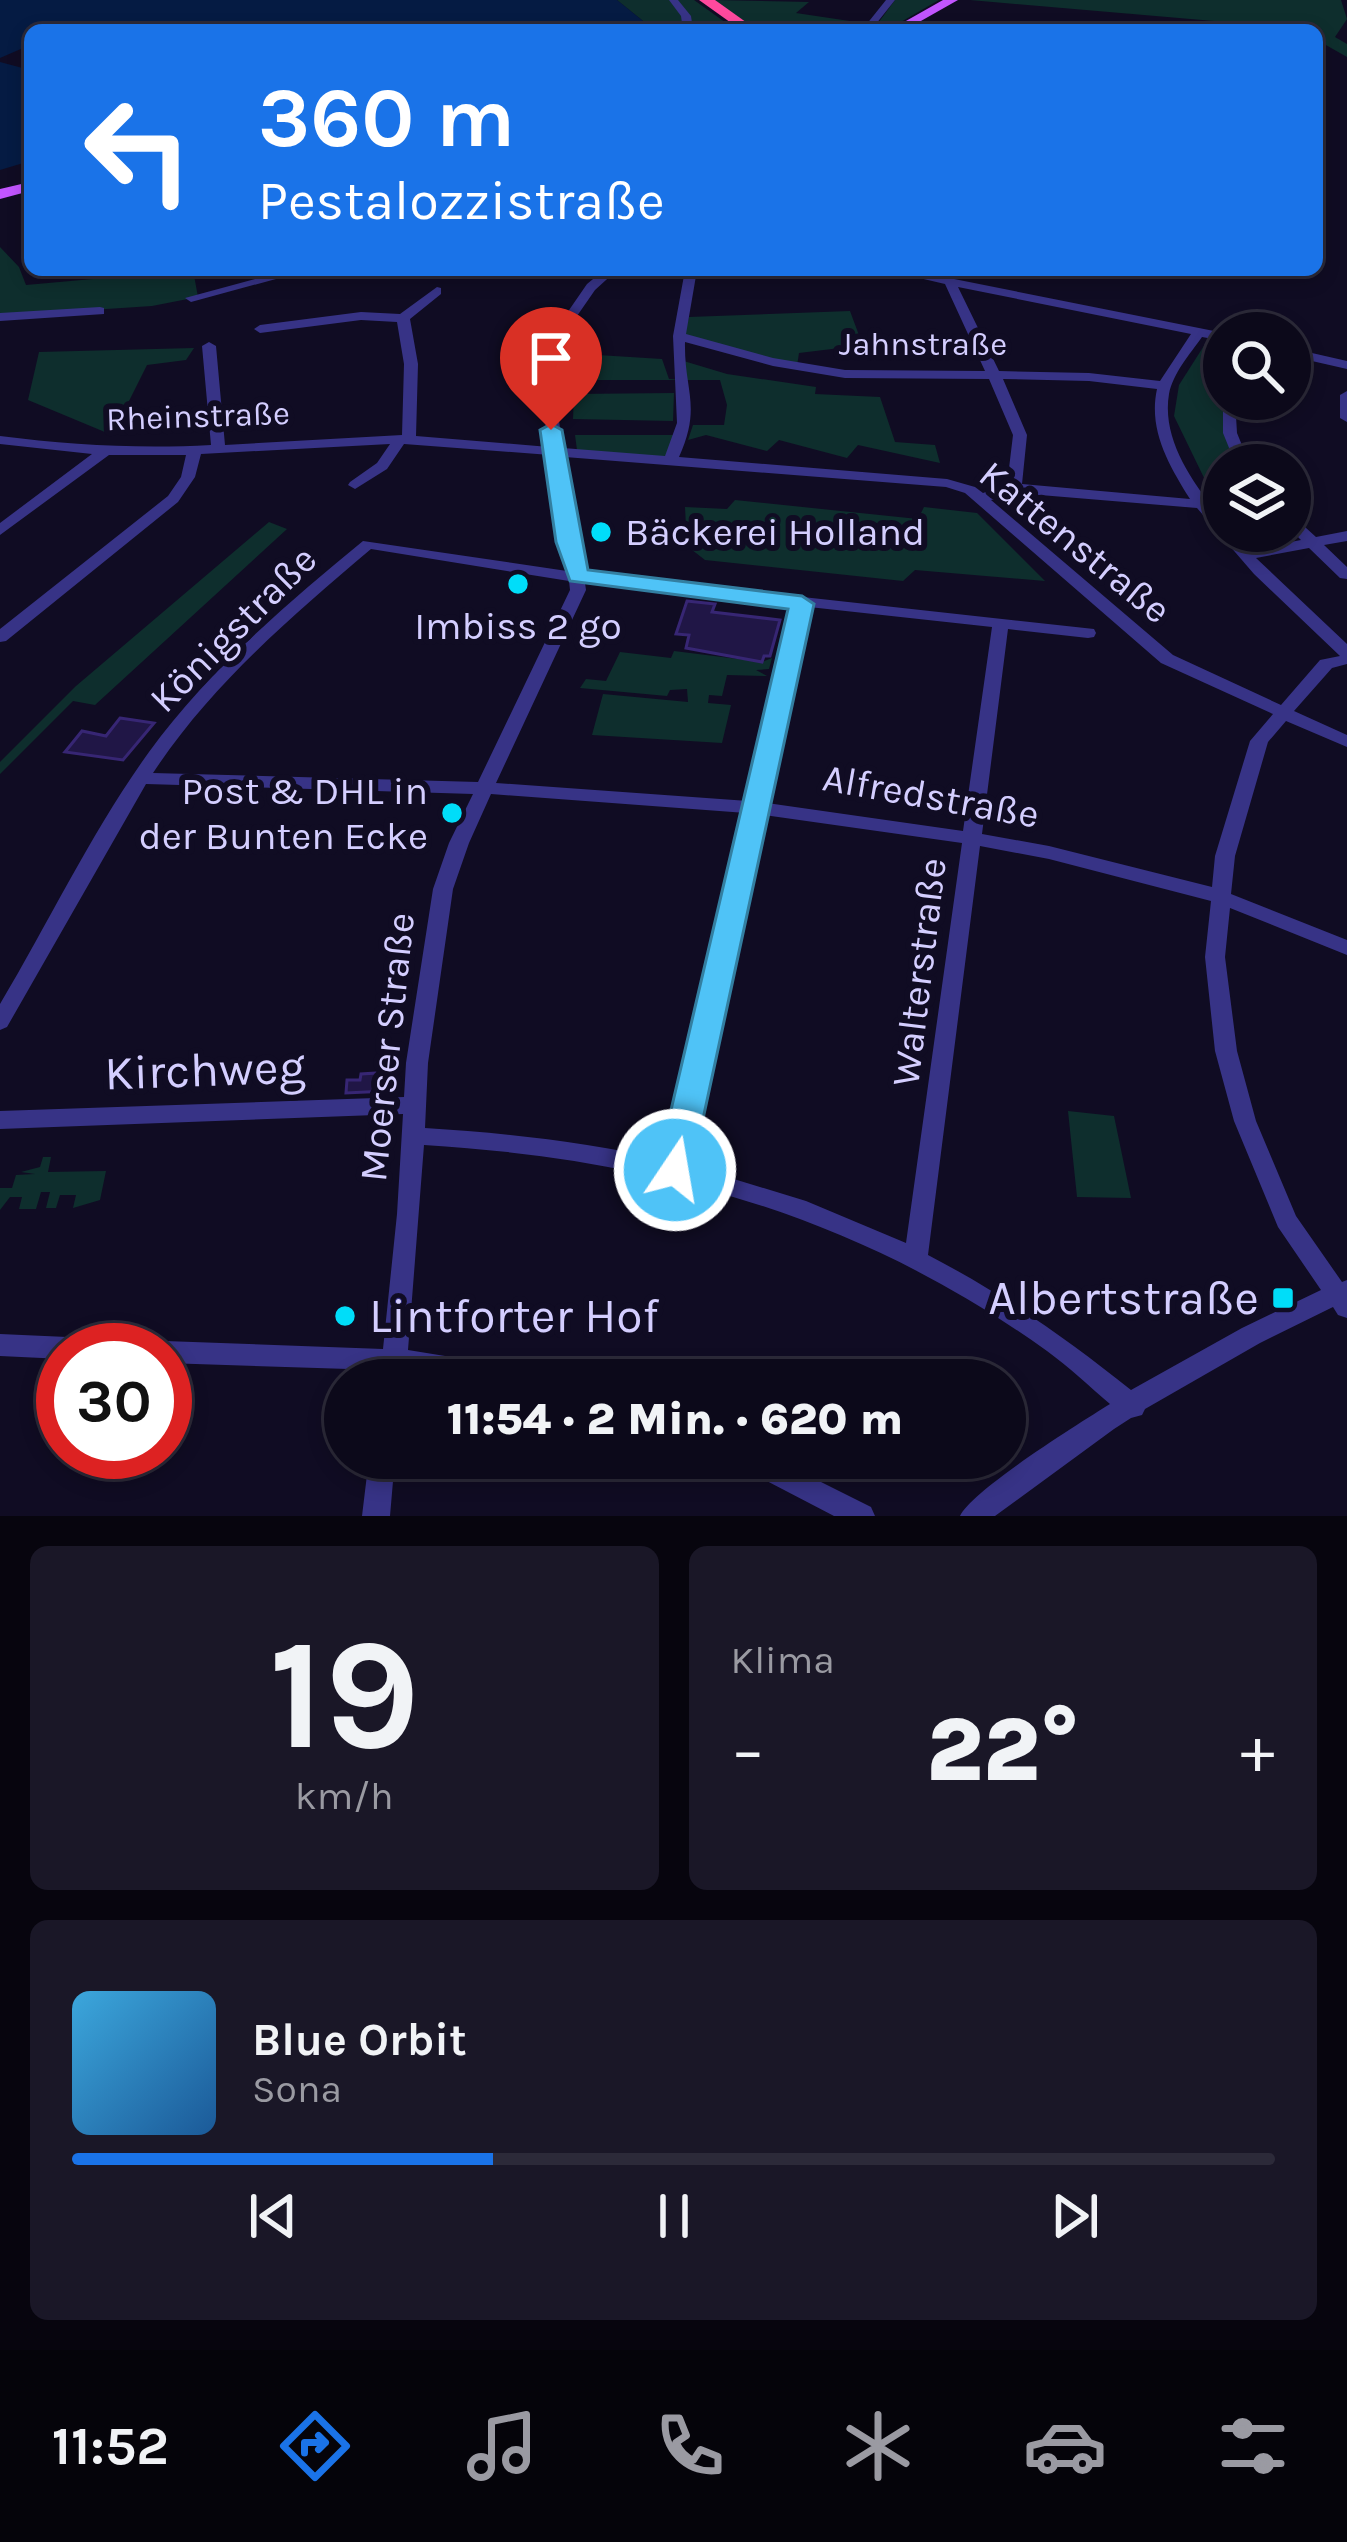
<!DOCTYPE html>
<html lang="de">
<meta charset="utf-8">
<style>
body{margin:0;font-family:Karla,sans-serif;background:#1a1727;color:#f1f3f6;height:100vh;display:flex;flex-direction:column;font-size:45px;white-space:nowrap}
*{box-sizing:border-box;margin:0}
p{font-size:39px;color:#9a9aa2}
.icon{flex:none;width:66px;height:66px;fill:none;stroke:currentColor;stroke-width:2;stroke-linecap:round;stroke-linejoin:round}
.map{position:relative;height:1516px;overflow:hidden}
.sheet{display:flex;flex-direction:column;gap:30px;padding:30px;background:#07050e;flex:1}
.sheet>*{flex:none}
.guide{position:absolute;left:24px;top:24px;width:1299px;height:252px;border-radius:18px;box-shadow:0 6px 18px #0003,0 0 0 3px #2c2a39;background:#1a73e8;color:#fff;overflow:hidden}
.controls{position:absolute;left:1203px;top:312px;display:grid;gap:24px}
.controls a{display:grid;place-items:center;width:108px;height:108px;border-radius:50%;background:#0c091a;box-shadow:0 6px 18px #0003,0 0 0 3px #2c2a39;font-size:60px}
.speed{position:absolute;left:36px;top:1323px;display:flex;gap:24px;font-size:60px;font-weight:700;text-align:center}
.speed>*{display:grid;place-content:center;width:156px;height:156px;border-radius:50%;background:#0c091a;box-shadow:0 6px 18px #0003,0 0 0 3px #2c2a39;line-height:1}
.speed .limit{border:18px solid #d22;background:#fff;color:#111}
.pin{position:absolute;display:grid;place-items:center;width:102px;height:102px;color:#fff;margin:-123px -51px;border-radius:50% 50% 50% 0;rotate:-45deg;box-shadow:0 0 12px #0007}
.pin .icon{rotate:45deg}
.me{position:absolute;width:132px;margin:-66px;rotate:12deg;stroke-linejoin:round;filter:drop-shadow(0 0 9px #0008)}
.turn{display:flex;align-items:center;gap:42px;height:252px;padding:0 36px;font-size:54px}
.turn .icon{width:156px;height:156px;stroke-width:2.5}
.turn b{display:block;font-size:84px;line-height:102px}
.big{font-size:90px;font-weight:800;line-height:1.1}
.sheet .widget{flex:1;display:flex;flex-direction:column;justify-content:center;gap:18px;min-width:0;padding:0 42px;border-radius:18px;background:#1a1727}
.sheet .dial{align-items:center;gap:0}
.dial b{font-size:156px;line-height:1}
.song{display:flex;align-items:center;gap:36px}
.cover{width:144px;height:144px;border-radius:18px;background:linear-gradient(135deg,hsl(200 70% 55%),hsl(210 70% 35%))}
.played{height:12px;border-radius:6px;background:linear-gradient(90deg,#1a73e8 35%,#2c2a39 35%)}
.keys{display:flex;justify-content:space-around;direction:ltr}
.heat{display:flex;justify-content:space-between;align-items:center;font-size:66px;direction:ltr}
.sheet .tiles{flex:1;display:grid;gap:30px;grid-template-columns:1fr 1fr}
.widget:last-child{grid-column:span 2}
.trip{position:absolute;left:324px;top:1359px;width:702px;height:120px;border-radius:60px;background:#0c091a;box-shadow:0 6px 18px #0003,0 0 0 3px #2c2a39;font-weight:800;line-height:120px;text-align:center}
.tabs{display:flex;height:192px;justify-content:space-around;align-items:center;background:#05040a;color:#9a9aa2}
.tabs .icon{width:84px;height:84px}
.tabs .current{color:#1a73e8}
.tabs b{font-size:54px;color:#f1f3f6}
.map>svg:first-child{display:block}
</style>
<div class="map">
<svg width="1347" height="1516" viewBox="0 0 1347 1516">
<rect width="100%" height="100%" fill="#100c23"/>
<path fill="#0e2e2d" d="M617,0h77l42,30h-93v-9z
M713,0l96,2 -13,11 67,10 10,7 22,-30h44l-52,30h-130z
M970,0h371l6,19 -12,18 12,7v13l-30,-17v-10z
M0,247l19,20 7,18 167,-15 5,27 -46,9 -152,10z
M850,311l10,27h11l2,6 -74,9 -2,13 -113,-29 5,-20z
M1207,341l17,1 -1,73 13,49 -12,1v54l-50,-103 5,-31z
M194,348l-8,12 -39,5 -35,70 -84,-35 11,-48z
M582,354l80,5 7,20 14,1 -6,-21 50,15 89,13 -1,7 65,3 15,45 40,3 5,18 -82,-18 -11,13 -68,-18 -12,11 -61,-16 -18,5 5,-15h31l3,-20 -7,-25h-141z
M674,393l-1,28 -100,-2 1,-25z
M575,435h109l-17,22 -90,-7z
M735,500l183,19 6,-12 53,6 68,68 -130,-11 -12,11 -198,-21 -18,-14 -2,-39 42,2z
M269,522l18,7 -192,176 -22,-4 -73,73v-12l76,-76z
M674,651l88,11 10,-4 -3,11 -13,1 11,6 -40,-1 -5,21 -13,-1 -1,8 23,2 -9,38 -130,-8 11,-41 85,8 -1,-13 -17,1 -3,6 -87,-8 6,-9 20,2 14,-29 51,6z
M1068,1111l46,5 17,82 -54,-1z
M43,1157h8l-3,15 58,-1 -6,29 -27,8 3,-13h-16l-4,13h-10l4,-16h-9l-5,17h-17l3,-12h-12l-10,13v-22h12l4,-13 19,-1 -14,-2 19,-5z"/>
<path fill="#051b43" d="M0,0h617l26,21v9h-513l-12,-7 -32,7h-56v15l-30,13z
M0,62l30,8v91l-30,9z"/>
<path fill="#201646" stroke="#372674" stroke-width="3" d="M687,601l28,3 -3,8 68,8 -10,36h-6l-2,6 -76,-14 3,-13 -13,-1z
M120,718l34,5 -31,37 -58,-8 17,-21 24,5z
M394,1072l-7,19 -41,2 1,-13h13l1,-6z"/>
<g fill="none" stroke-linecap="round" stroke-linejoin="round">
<path fill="#373386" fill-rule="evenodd" d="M669,0h9l13,16 2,14h-10l-2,-14z
M886,0h9l-23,29h-6v-4z
M288,270h21l-118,32 -6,-4z
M604,270h13l-22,20 -27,39 -13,65 8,54 102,8 12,-33 -4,-87 12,-66h12l-11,64 87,24 72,12 140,1 -40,-87 -60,-14h24l315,63v8l-22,-4c-12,17 -29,36 -33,57 -8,48 27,93 55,128v9h7l18,19 52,-10 -11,-11v-13l5,2 21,19 31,-6v10l-23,4 23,22v12l-7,-1 -31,-30 -53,10 91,86v20l-15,4 -38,43 53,24v12l-61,-26 -18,21 -33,114 -4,38 116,46v15l-117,-47 -5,49 12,94 19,70 40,95 46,66 5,-2v38l-9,-3 -5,-8 -73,36 -115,66 -3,6 -11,3 -17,11 -119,87h-35c12,-26 121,-94 150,-112 -21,-18 -41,-37 -63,-53 -190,-136 -392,-192 -623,-206l-16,205 118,19 9,3 4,8h-74l-59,-9 -1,9h-26l1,-10 -215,-7v-13h-12l3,-6 9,-3 218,8 14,-135 6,-100 -403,15v-18l404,-14 2,-34 27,-174 16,-46 24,-49 -327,-10 -139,243 -7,3v-26c50,-84 92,-173 149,-252 59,-81 136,-147 214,-211l204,30 -17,-116 -146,-11 -17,25 -32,20 -7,-4 2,-3 27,-19 13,-19 -189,10 -6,23 -17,25 -172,139 -6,1v-13l168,-133 13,-19 5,-22h-77l-109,80v-12l92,-69 -92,-10v-8c70,9 140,13 211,9l-9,-99 7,-4 7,4 9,99 177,-10 2,-71 -7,-42 -36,-2 -101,13 -6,-4 6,-4 101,-13 39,2 37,-27 4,1v6l-31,25 8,45 -2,72 133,11 -8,-53 15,-65 31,-45zM958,287l233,47 -31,47 -71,-8 -90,-2zM685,342l88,24 72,12 144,1 24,56 -6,50 -24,8 -8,-6 -28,-8 -268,-22c23,-51 5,-66 6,-115zM1003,379l86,2 68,8c-9,41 12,76 33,110l-168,-15 5,-49zM565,457l381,30 19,6 196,170 112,51 -23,27 -35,115 -3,31 -163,-41 -67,-12 26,-205 80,9 6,-1 2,-4 -2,-4 -511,-56zM1015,493l182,15 57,66 86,82 -20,4 -39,45 -108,-50 -182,-155zM371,549l198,32 1,9 -92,192 -325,-9c58,-88 139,-157 218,-224zM585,583l209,23 -46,195 -252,-18 90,-193zM809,607l183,20 -29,204 -196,-28zM491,794l255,19 -80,347c-80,-18 -159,-27 -241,-32l3,-65 25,-174 16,-46zM764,815l198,28 -56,400 -100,-42 -118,-36zM980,846l69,13 162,42 -6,56 10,94 19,70 44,106 43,63 -79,38 -111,62c-65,-52 -128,-96 -203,-135z
M100,307l4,1v6l-104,7v-8z
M1290,348l57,13v8l-57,-13z
M1347,391v31l-7,-4v-23z
M1223,396l1,3h11l2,34 13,32h-14l-13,-32z
M0,1334l112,5 9,3 4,8h-62v9l-63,-3z
M369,1458h26l-5,58h-28z
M734,1458h39l98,49 4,9h-41l-96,-50z"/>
<path fill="#c255ff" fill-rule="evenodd" d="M943,0h15l-53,30h-15z
M30,182v9l-30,8v-10z"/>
<path fill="#ff499e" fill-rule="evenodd" d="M699,0h16l42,30h-16z"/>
</g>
<path fill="#4fc3f7" stroke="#337fa1" stroke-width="3" d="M551,424l11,6 26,140 214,26 12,8 -122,566 -5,10h-25l-5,-10 131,-561 -218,-28 -14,-39 -16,-112z"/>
<g fill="#00ddf9" stroke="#100c23" stroke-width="4.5">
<circle cx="601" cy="532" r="12"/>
<circle cx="518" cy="584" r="12"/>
<circle cx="452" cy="813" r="12"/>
<rect x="1271" y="1286" width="24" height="24" rx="6"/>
<circle cx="345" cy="1316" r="12"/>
</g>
<g text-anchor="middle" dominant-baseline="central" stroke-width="12" stroke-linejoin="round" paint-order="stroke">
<g font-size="33" fill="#d4ceff" stroke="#100c23">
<text x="923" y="344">Jahnstraße</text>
<text transform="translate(198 416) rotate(-2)">Rheinstraße</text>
</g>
<g font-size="39" fill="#d4ceff" stroke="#100c23" text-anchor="start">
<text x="625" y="532">Bäckerei Holland</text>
<text x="518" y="626" text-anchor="middle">Imbiss 2 go</text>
<text x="428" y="791" text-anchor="end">Post &amp; DHL in<tspan x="428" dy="45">der Bunten Ecke</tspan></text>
</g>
<g font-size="39" fill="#d4ceff" stroke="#100c23">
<text transform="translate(1075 542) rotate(39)">Kattenstraße</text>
<text transform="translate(233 629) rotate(-45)">Königstraße</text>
<text transform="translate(931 796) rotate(10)">Alfredstraße</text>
<text transform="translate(919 972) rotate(-83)">Walterstraße</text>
<text transform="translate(387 1047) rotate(-84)">Moerser Straße</text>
</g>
<g font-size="48" fill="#d4ceff" stroke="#100c23">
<text transform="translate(205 1070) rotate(-2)">Kirchweg</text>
</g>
<g font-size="48" fill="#d4ceff" stroke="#100c23" text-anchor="end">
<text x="1259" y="1298">Albertstraße</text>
<text x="369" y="1316" text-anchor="start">Lintforter Hof</text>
</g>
</g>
</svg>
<div class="controls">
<a><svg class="icon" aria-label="search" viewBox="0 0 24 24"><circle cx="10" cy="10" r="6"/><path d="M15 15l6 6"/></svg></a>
<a><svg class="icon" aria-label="layers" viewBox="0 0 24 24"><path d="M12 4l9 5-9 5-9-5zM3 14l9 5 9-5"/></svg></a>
</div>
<div class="speed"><div class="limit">30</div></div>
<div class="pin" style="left:551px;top:430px;background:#d93025"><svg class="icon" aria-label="arrive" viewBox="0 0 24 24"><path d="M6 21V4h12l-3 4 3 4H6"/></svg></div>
<svg class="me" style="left:675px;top:1170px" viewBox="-20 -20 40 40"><circle r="17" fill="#4fc3f7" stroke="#fff" stroke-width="3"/><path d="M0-11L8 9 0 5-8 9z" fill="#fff"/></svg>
<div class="trip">11:54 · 2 Min. · 620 m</div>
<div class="guide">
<div class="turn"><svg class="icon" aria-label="left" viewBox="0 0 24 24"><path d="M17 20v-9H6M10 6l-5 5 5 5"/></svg><div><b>360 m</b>Pestalozzistraße</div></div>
</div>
</div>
<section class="sheet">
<div class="tiles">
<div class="widget dial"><b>19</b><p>km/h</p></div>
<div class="widget"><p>Klima</p>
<div class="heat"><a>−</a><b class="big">22°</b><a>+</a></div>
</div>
<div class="widget">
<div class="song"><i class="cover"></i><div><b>Blue Orbit</b><p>Sona</p></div></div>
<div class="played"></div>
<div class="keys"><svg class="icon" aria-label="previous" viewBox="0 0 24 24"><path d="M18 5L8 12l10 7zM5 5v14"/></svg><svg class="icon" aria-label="pause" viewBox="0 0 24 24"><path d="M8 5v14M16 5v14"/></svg><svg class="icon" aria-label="next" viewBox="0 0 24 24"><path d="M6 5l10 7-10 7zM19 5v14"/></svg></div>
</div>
</div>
</section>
<nav class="tabs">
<b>11:52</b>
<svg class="icon current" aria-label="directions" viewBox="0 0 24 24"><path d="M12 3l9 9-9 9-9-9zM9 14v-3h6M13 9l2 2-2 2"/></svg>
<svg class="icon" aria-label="music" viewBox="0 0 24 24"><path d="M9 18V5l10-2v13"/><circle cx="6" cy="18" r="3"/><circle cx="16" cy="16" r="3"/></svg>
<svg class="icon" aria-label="phone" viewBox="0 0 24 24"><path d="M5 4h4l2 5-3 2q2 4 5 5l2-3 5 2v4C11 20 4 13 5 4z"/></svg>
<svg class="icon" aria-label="climate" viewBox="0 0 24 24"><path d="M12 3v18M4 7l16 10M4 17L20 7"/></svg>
<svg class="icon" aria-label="car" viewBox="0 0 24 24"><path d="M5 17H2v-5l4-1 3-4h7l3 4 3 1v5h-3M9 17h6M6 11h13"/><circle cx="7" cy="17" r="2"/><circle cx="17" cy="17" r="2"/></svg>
<svg class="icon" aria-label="filters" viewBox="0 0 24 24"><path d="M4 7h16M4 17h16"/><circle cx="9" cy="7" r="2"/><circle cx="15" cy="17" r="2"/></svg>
</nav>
